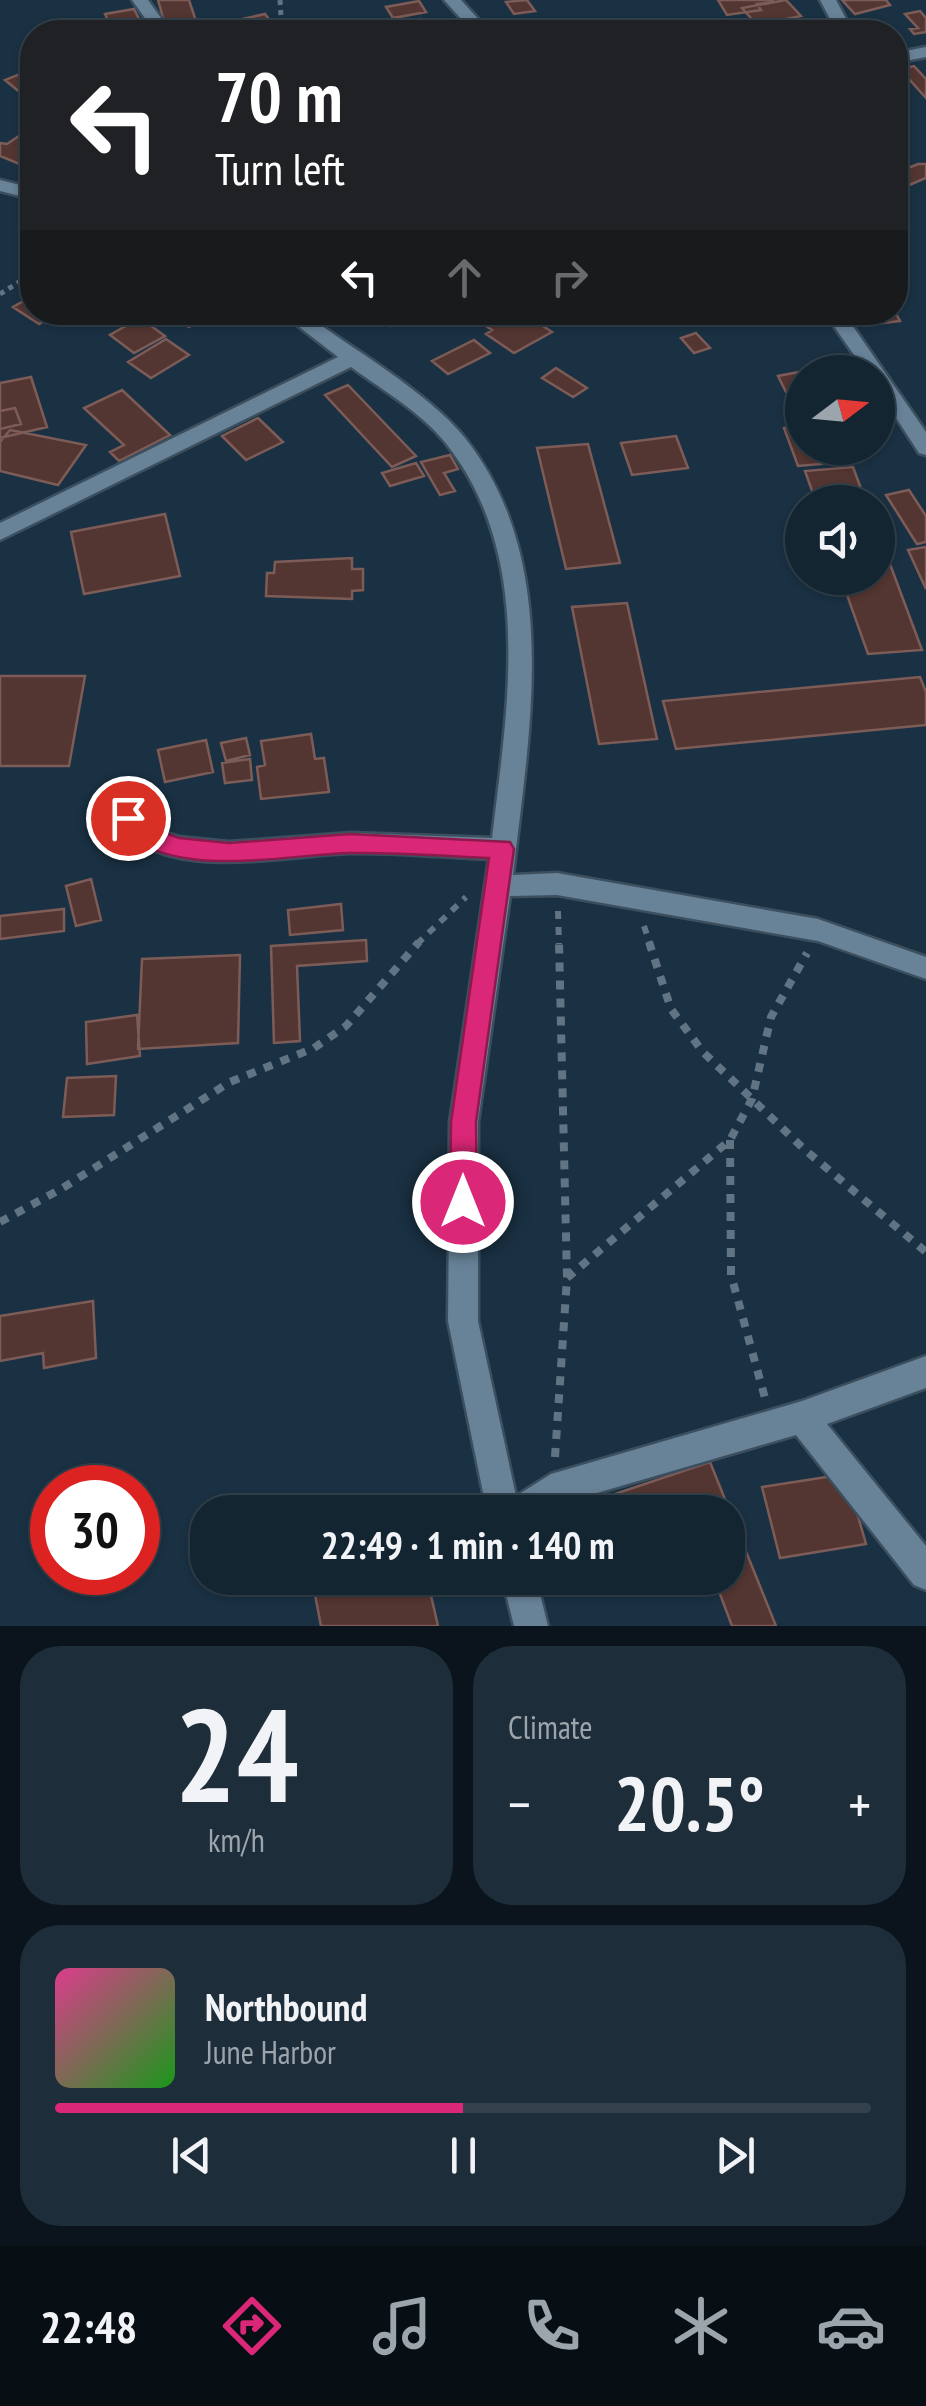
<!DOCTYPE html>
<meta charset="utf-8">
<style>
body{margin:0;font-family:"PT Sans Narrow",sans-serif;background:#1d2d3a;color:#f1f3f6;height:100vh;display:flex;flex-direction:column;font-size:38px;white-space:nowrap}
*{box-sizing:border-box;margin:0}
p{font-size:32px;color:#9da5ac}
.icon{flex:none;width:55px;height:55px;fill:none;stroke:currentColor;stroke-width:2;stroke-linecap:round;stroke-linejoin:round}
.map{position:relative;height:1626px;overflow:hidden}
.side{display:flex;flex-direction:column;gap:20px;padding:20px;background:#0b141c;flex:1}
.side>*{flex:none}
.guide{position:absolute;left:20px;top:20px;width:888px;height:305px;border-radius:40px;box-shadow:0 2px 8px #0004,0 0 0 2px #33424d;background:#202124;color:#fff;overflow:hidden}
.needle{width:65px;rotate:74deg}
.buttons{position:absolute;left:785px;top:355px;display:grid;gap:20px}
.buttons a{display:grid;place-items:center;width:110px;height:110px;border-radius:50%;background:#142532;box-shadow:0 2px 8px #0004,0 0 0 2px #33424d;font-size:50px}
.speed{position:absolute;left:30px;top:1465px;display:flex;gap:20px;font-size:50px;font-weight:700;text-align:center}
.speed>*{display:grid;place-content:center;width:130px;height:130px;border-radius:50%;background:#142532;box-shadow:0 2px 8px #0004,0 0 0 2px #33424d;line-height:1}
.speed .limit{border:15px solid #d22;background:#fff;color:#111}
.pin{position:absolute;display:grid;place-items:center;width:85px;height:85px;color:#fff;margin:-42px;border:5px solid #fff;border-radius:50%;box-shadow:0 2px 10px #0007}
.me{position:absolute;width:110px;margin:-55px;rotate:0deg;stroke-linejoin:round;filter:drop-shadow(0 0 8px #0008)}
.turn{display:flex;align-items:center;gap:35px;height:210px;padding:0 30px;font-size:45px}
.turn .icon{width:130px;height:130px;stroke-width:2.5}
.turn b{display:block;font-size:70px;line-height:85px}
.lanes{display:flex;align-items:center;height:95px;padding:0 30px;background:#0003;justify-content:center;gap:50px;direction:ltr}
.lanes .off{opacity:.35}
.big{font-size:75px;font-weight:600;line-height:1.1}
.side .card{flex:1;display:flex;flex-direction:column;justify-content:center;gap:15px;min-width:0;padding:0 35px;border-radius:40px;background:#1d2d3a}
.side .dial{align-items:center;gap:0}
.dial b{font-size:130px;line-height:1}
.song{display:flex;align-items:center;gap:30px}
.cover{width:120px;height:120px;border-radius:15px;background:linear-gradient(135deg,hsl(330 70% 55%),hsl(120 70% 35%))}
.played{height:10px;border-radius:5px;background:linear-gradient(90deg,#db2777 50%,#33424d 50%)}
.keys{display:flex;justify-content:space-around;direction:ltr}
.heat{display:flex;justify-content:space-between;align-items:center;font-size:55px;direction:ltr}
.side .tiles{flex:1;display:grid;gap:20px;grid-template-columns:1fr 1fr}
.card:last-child{grid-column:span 2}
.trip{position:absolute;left:190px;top:1495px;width:555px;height:100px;border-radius:40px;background:#142532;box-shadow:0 2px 8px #0004,0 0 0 2px #33424d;font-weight:600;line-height:100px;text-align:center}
.tabs{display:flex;height:160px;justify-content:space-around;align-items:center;background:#080f14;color:#9da5ac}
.tabs .icon{width:70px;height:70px}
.tabs .selected{color:#db2777}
.tabs b{font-size:45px;color:#f1f3f6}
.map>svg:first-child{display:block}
</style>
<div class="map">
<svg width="926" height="1626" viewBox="0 0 926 1626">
<rect width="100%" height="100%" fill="#1a3143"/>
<path fill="#533531" stroke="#7d5c58" stroke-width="2.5" d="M158,0h31l8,24 -31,4z
M527,0l8,11 -21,3 -8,-12z
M718,0h55l1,2 -17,2 4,6 -34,5z
M786,0l15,16 -44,9 -15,-17z
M842,0h44l4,5 -35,9z
M419,1l7,11 -33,6 -7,-11z
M134,9l8,16 -30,5 -7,-16z
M920,11l6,7v14l-12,2 -4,-5 8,-1 -13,-14z
M265,14l14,18h-54l-6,-8z
M420,19l7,8 15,-4 8,9h-63l-4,-4z
M819,20l12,12h-45l-5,-5z
M914,66l12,13v19l-26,-29z
M32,69v33l-27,-22z
M32,127v31l-10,7 -22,-9v-13l7,1z
M918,164h8v14l-19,8 -12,-9v-4z
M32,296v16h27l-20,12 -26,-17z
M176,312h35l-22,15 -19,-11z
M374,312h31l-14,14 -21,-9z
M497,312h24l31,20 -38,21 -28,-19 6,-4 -12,-8z
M861,312h34l5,9 -32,4z
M140,318l25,18 -31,17 -24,-18z
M696,333l14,15 -16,5 -13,-15z
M166,339l23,16 -38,23 -23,-16z
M474,340l16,13 -42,21 -16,-13z
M556,368l31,20 -14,9 -31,-19z
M815,369l2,3h-15v17l-16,3 -8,-16z
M31,377l16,50 -47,11v-55z
M348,385l68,71 -24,11 -67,-72z
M122,390l48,45 -51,26 -9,-9 14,-7 -40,-37z
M15,408l6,16 -21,5v-18z
M258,418l25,24 -37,18 -24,-24z
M802,426v22h38l5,14 -47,4 -14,-38z
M10,430l76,15 -28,40 -58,-14v-29z
M676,436l12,32 -56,7 -11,-32z
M588,444l32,119 -54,6 -29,-121z
M450,455l8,14 -14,4 11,18 -15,4 -19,-33z
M416,463l8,13 -34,10 -8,-13z
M853,467l13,35h-50l-11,-31z
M909,490l17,26v26l-9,2 -31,-49z
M165,514l15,62 -96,18 -13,-62z
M878,532l44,118 -54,4 -27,-76h37z
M926,547v42l-18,-39z
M352,558v11h11v21l-11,1v8l-86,-3 1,-23h7l1,-11z
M627,603l30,136 -58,5 -27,-137z
M0,676h85l-16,90h-69z
M920,677l6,15v33l-250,24 -13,-48z
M311,734l4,25 9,-1 5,34 -68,7 -4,-32 8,-2 -4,-24z
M246,738l4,17 -24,6 -5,-18z
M206,740l7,32 -48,10 -7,-32z
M250,759l2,21 -27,3 -3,-20z
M91,879l10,41 -25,6 -10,-40z
M341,904l2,26 -53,5 -2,-25z
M64,909v22l-64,8v-23z
M366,940l1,21 -70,5 3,75 -26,2 -3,-97z
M240,955l-2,88 -100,6 4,-90z
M137,1015l3,41 -53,8 -1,-42z
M116,1076l-2,39 -51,2 4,-39z
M93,1301l3,57 -52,10 -1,-15 -43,8v-45z
M710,1462l66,164h-44l-18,-48h14v-66h-134l-3,-10z
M846,1474l20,70 -86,14 -18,-71z
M319,1578h108l11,48h-117l-9,-47z
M618,1578h45l-41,13z"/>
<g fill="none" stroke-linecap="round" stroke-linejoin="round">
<defs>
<path id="street" d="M132,0h16l23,32h-16z
M444,0h17l29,32h-17z
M820,0h16l17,32h-16z
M926,47v10l-31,6v-10z
M0,180l32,8v11l-32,-8z
M280,312h22c49,36 126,80 163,126 98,124 64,294 48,437l44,-2 261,46 108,38v22l-108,-38 -261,-46 -47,1 -32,226v199l38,175 35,-22 251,-73 124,-45v32l-99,36 99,122v44l-12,-5 -118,-150 -237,69 -11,8h-61l-39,-191 2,-199 39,-263c-46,-2 -94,-7 -140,-6 -62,2 -198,33 -234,-36l4,-7h18l20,20 22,7 50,5 122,-9 141,5c15,-127 42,-276 -41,-388 -25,-35 -66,-58 -100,-83l-351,173v-17l338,-166z
M824,312h19l83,120v23l-7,-2 -41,-63v-18h-12z
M502,1578h34l12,48h-34z"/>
</defs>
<use href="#street" stroke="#3c4f5e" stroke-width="5"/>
<path stroke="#607483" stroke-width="5" stroke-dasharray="5 5" stroke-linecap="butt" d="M280,0l2,32
M0,294l32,-20"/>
<path stroke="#607483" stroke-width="6" stroke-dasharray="8 8" stroke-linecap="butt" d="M558,911l1,33
M644,926l6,18
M417,944l49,-47"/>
<path stroke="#607483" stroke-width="8" stroke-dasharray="9 9" stroke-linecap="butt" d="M649,942l22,67 32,43 101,97 122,103
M730,1140l1,135 34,123
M0,1222l61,-33 169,-107 84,-34 32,-22 73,-84
M567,1278l163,-138 22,-41 19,-82 36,-64
M555,1457l12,-179 -8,-336"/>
<use href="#street" fill="#688298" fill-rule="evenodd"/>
</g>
<path fill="#db2777" stroke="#8e194d" stroke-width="2.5" d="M128,808l28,22 23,8 50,5 121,-9 160,8 4,7 -38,273 1,80 -4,9 -10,3 -9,-3 -4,-9 1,-80 38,-264c-46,-2 -93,-6 -139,-5 -63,1 -197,32 -234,-35l3,-7z"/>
</svg>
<div class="buttons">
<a><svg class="needle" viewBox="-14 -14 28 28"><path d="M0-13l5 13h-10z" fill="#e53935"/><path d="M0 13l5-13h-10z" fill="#9da5ac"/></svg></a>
<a><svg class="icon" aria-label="sound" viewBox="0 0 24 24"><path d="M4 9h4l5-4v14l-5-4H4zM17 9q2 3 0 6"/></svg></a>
</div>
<div class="speed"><div class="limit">30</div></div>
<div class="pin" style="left:128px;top:818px;background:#d93025"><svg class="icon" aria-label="arrive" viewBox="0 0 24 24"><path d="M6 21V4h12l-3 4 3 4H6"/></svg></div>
<svg class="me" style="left:463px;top:1202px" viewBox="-20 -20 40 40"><circle r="17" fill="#db2777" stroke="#fff" stroke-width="3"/><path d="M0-11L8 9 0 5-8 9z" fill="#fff"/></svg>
<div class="trip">22:49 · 1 min · 140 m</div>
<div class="guide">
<div class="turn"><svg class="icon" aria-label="left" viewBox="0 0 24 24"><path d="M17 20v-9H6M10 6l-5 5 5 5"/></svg><div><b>70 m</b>Turn left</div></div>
<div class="lanes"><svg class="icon" aria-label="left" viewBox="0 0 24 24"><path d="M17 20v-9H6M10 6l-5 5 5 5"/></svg><svg class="icon off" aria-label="ahead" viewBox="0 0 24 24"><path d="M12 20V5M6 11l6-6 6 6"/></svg><svg class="icon off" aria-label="right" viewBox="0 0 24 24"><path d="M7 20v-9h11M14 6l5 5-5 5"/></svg></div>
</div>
</div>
<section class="side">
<div class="tiles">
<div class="card dial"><b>24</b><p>km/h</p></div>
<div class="card"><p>Climate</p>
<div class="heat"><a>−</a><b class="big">20.5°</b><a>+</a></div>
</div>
<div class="card">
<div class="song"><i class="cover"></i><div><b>Northbound</b><p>June Harbor</p></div></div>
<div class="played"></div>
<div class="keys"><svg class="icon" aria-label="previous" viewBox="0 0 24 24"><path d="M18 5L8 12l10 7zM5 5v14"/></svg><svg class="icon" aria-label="pause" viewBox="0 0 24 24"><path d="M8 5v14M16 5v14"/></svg><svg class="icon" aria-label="next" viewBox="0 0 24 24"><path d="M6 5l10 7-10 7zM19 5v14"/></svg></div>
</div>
</div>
</section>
<nav class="tabs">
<b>22:48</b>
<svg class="icon selected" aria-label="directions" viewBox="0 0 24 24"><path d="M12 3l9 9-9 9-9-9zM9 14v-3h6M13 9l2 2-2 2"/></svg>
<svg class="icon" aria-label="music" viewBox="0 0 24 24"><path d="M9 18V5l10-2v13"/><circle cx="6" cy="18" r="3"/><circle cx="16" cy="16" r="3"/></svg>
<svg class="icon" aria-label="phone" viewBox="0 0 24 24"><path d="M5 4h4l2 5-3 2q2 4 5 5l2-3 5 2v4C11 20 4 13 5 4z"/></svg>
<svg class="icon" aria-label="climate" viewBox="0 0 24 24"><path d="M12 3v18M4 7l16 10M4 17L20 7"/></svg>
<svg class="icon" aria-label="car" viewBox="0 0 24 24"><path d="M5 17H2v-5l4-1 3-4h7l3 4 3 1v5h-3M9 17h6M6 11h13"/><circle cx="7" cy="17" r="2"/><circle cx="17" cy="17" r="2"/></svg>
</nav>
